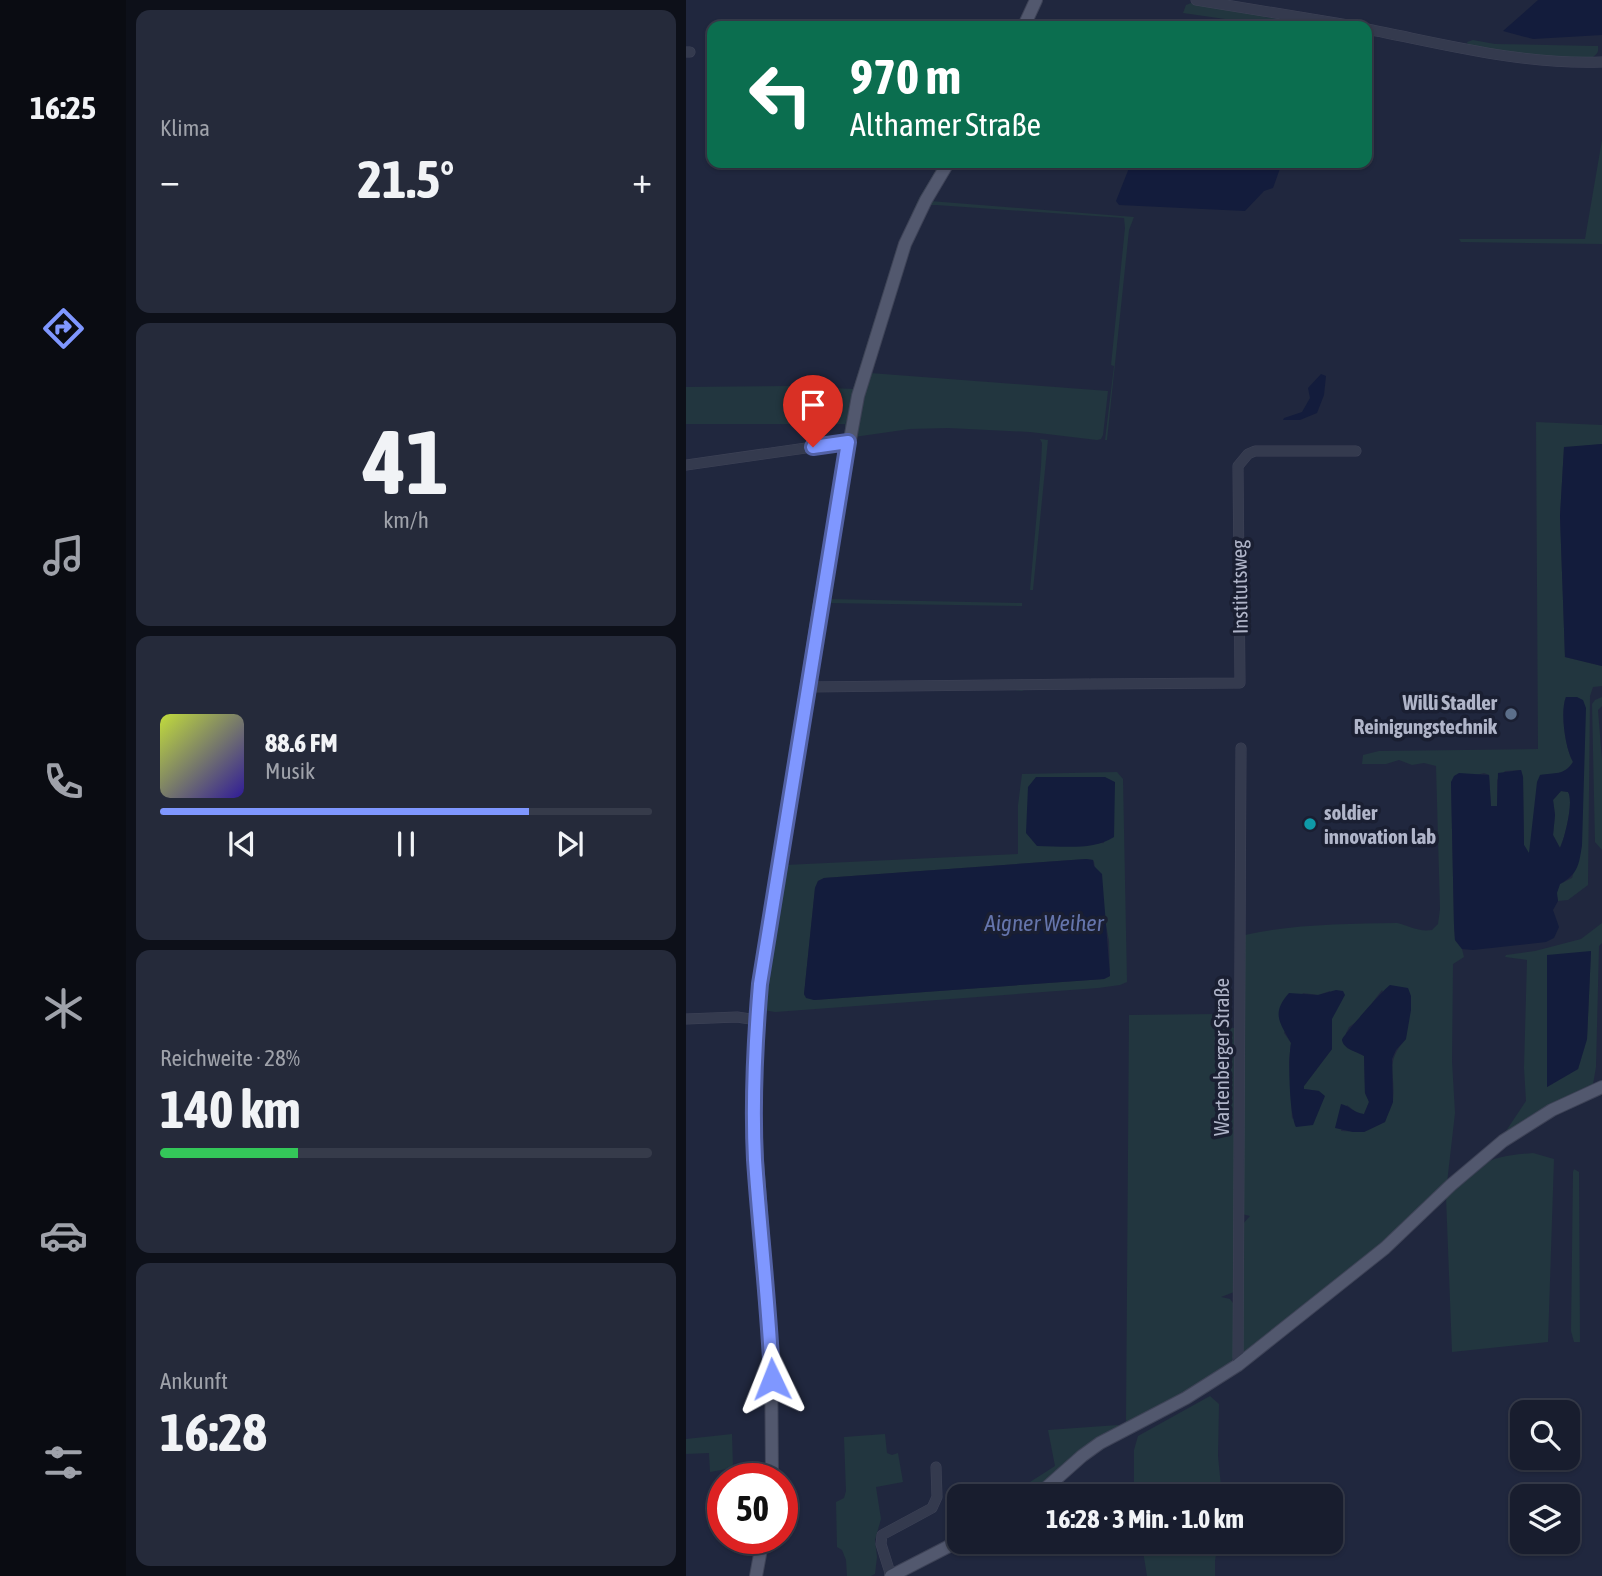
<!DOCTYPE html>
<html lang="de">
<meta charset="utf-8">
<style>
body{margin:0;font-family:"Asap Condensed",sans-serif;background:#252a3a;color:#f1f3f6;height:100vh;display:flex;flex-direction:column;font-size:26px;white-space:nowrap}
*{box-sizing:border-box;margin:0}
p{font-size:23px;color:#9fa2aa}
.icon{flex:none;width:38px;height:38px;fill:none;stroke:currentColor;stroke-width:2;stroke-linecap:round;stroke-linejoin:round}
.map{position:relative;flex:1;overflow:hidden}
.sheet{display:flex;flex-direction:column;gap:10px;padding:10px;background:#0d1019;width:560px}
.sheet>*{flex:none}
.hud{position:absolute;left:21px;top:21px;width:665px;height:147px;border-radius:14px;box-shadow:0 2px 5px #0004,0 0 0 2px #363b4a;background:#0b6e4f;color:#fff;overflow:hidden}
.tools{position:absolute;left:824px;top:1400px;display:grid;gap:14px}
.tools a{display:grid;place-items:center;width:70px;height:70px;border-radius:14px;background:#181d2e;box-shadow:0 2px 5px #0004,0 0 0 2px #363b4a;font-size:35px}
.speed{position:absolute;left:21px;top:1463px;display:flex;gap:14px;font-size:35px;font-weight:700;text-align:center}
.speed>*{display:grid;place-content:center;width:91px;height:91px;border-radius:50%;background:#181d2e;box-shadow:0 2px 5px #0004,0 0 0 2px #363b4a;line-height:1}
.speed .limit{border:10px solid #d22;background:#fff;color:#111}
.pin{position:absolute;display:grid;place-items:center;width:60px;height:60px;color:#fff;margin:-72px -30px;border-radius:50% 50% 50% 0;rotate:-45deg;box-shadow:0 0 7px #0007}
.pin .icon{rotate:45deg}
.me{position:absolute;width:77px;margin:-38px;rotate:358deg;stroke-linejoin:round;filter:drop-shadow(0 0 5px #0008)}
.turn{display:flex;align-items:center;gap:24px;height:147px;padding:0 28px;font-size:32px}
.turn .icon{width:91px;height:91px;stroke-width:2.5}
.turn b{display:block;font-size:49px;line-height:60px}
.big{font-size:52px;font-weight:700;line-height:1.1}
.sheet .widget{flex:1;display:flex;flex-direction:column;justify-content:center;gap:10px;min-width:0;padding:0 24px;border-radius:14px;background:#252a3a}
.sheet .dial{align-items:center;gap:0}
.dial b{font-size:91px;line-height:1}
.song{display:flex;align-items:center;gap:21px}
.cover{width:84px;height:84px;border-radius:10px;background:linear-gradient(135deg,hsl(70 70% 55%),hsl(250 70% 35%))}
.played{height:7px;border-radius:4px;background:linear-gradient(90deg,#7f97ff 75%,#363b4a 75%)}
.keys{display:flex;justify-content:space-around;direction:ltr}
.heat{display:flex;justify-content:space-between;align-items:center;font-size:38px;direction:ltr}
.charge{height:10px;border-radius:5px;background:linear-gradient(90deg,#34c759 28%,#363b4a 0)}
.trip{position:absolute;left:261px;top:1484px;width:396px;height:70px;border-radius:14px;background:#181d2e;box-shadow:0 2px 5px #0004,0 0 0 2px #363b4a;font-weight:700;line-height:70px;text-align:center}
main{display:flex;flex:1;min-height:0}
.dock{display:flex;flex-direction:column;width:126px;justify-content:space-around;align-items:center;background:#0a0c12;color:#9fa2aa}
.dock .icon{width:49px;height:49px}
.dock .selected{color:#7f97ff}
.dock b{font-size:32px;color:#f1f3f6}
.map>svg:first-child{display:block}
</style>
<main>
<nav class="dock">
<b>16:25</b>
<svg class="icon selected" aria-label="directions" viewBox="0 0 24 24"><path d="M12 3l9 9-9 9-9-9zM9 14v-3h6M13 9l2 2-2 2"/></svg>
<svg class="icon" aria-label="music" viewBox="0 0 24 24"><path d="M9 18V5l10-2v13"/><circle cx="6" cy="18" r="3"/><circle cx="16" cy="16" r="3"/></svg>
<svg class="icon" aria-label="phone" viewBox="0 0 24 24"><path d="M5 4h4l2 5-3 2q2 4 5 5l2-3 5 2v4C11 20 4 13 5 4z"/></svg>
<svg class="icon" aria-label="climate" viewBox="0 0 24 24"><path d="M12 3v18M4 7l16 10M4 17L20 7"/></svg>
<svg class="icon" aria-label="car" viewBox="0 0 24 24"><path d="M5 17H2v-5l4-1 3-4h7l3 4 3 1v5h-3M9 17h6M6 11h13"/><circle cx="7" cy="17" r="2"/><circle cx="17" cy="17" r="2"/></svg>
<svg class="icon" aria-label="filters" viewBox="0 0 24 24"><path d="M4 7h16M4 17h16"/><circle cx="9" cy="7" r="2"/><circle cx="15" cy="17" r="2"/></svg>
</nav>
<section class="sheet">
<div class="widget"><p>Klima</p>
<div class="heat"><a>−</a><b class="big">21.5°</b><a>+</a></div>
</div>
<div class="widget dial"><b>41</b><p>km/h</p></div>
<div class="widget">
<div class="song"><i class="cover"></i><div><b>88.6 FM</b><p>Musik</p></div></div>
<div class="played"></div>
<div class="keys"><svg class="icon" aria-label="previous" viewBox="0 0 24 24"><path d="M18 5L8 12l10 7zM5 5v14"/></svg><svg class="icon" aria-label="pause" viewBox="0 0 24 24"><path d="M8 5v14M16 5v14"/></svg><svg class="icon" aria-label="next" viewBox="0 0 24 24"><path d="M6 5l10 7-10 7zM19 5v14"/></svg></div>
</div>
<div class="widget"><p>Reichweite · 28%</p><b class="big">140 km</b><div class="charge"></div></div>
<div class="widget"><p>Ankunft</p><b class="big">16:28</b></div>
</section>
<div class="map">
<svg width="916" height="1576" viewBox="0 0 916 1576">
<rect width="100%" height="100%" fill="#20273e"/>
<path fill="#22363f" fill-rule="evenodd" d="M505,3l71,10 3,4 68,9h-59l-91,-13 3,-8z
M787,40l22,4 100,2h3c1,8 -2,8 -6,12l-52,-1 -72,-12 -1,-3z
M916,140v104l-141,-2 -2,-3h126z
M254,163h4l-31,54 -68,221v-14h-159v-37l106,-1 61,3 45,-145 21,-46z
M244,201l204,16 -5,13 -22,210h-2l9,-74 -3,-1 14,-137 -1,-10 -188,-13h-6l-24,50 -36,118 238,18 -5,44 -2,4 -4,1 -67,-8 -82,-4 -38,1 -56,8 4,-27 44,-149z
M850,422l66,3v19l-38,4 -4,68 5,141 37,9v20l-9,1 -3,9 -2,189 -20,15 -10,1 -2,-8 4,-9 12,-6 10,-33 -16,-148c-6,14 -1,51 7,65 -7,10 -12,12 -24,12l-20,80 -5,-9 -1,-68 -2,-7 -16,1 -8,9v26h-6l-2,-31 -5,-2 -33,9 3,143 1,15 7,9 2,8 -11,7 -1,97 3,52 -8,70 -52,51 -149,119 -5,-3 1,-125 8,-9 -8,-2 3,-279c49,-11 101,-11 152,-12 13,3 21,9 35,7l6,-6 2,-15 -4,-143 -12,-3 -12,2 -13,-5 -13,4h-24l1,-9 16,-4 159,-2zM696,990l24,49c-22,24 -10,34 -13,61 -1,7 -6,14 -8,22l-21,10 -23,-1 6,-26 11,9h6l5,-12 -4,-9 -1,-37 -17,-8 -1,-15 3,-6 10,-7zM644,991l2,58 -28,37v3l15,2 -27,28 -3,-58 2,-18 -7,-10 19,-40 15,2z
M354,439l8,1 -15,150h-3l11,-124 1,-23z
M167,446l-25,153 194,4v3l-195,-3 -12,78 -2,-6z
M321,689l-192,3 -3,5 -27,168 233,-11v-49l4,-31 95,-2 6,7 4,203 -7,3 -22,3 -323,24 -12,-2v-23l47,-293 3,-3 209,-2 1,2zM350,777h69l-1,66 -67,3zM400,859l7,1 1,2 15,79 1,35 -6,3 -290,21 -10,-5 11,-107 3,-7 6,-3z
M916,697v9l-4,4 4,50v90l-7,-8 -3,-138 3,-4z
M875,791l7,1c6,9 -3,45 -8,56l-7,-13 2,-20 -2,-15z
M916,923v20l-3,3 -3,121 -3,17 -24,11 -67,42 24,-36 -2,-33 3,-108 -22,-3 1,-2 29,-4 46,-12zM905,952l-4,87 -9,30 -31,18v-131z
M531,1014v14h20l-3,264 -13,5 9,2 3,4 1,50 -2,7 -10,12 -96,52 3,-409z
M847,1153l21,6 -6,183 -96,10 -6,-155c35,-34 37,-40 87,-44z
M888,1169l5,3 1,170h-6l-3,-11 2,-159z
M524,1396l9,8 -1,52 4,40h-88v-46l4,-14z
M432,1425v4l-86,67h-30l2,-6 9,3 42,-27 -7,-36z
M46,1434l1,34 -23,4 -1,-19 -23,1v-15z
M199,1434l2,19 5,2 6,-2 5,29 -27,5 5,32 -6,21 2,17 -2,17 -4,2h-24l-1,-16 -4,-10 -5,-3 -1,-45 8,-4 2,-7 -2,-54z
M447,1542h85l-3,19v15h-68l-4,-25z"/>
<path fill="#131c3c" fill-rule="evenodd" d="M852,0h64v35l-69,4 -30,-8z
M445,163h151l-9,25 -9,3 -19,20 -126,-6 -3,-4z
M635,374l5,2 -2,19 -7,18 -17,7h-17l1,-2 18,-6 8,-14 -2,-10z
M916,444v222l-37,-9 -5,-141 4,-69z
M880,697h11l6,3 3,8 -4,137c-3,20 -4,29 -22,39l-3,9 1,8 -5,9 6,17 -5,11 -8,4 -73,8 -11,-1 -7,-9 -1,-15 -3,-143 3,-6 5,-3 30,2 2,31h6l1,-33 23,-3 2,7 1,68 5,8 8,-71 3,-7c15,-3 24,1 33,-13 -8,-14 -13,-51 -7,-65zM875,791l7,1c6,9 -3,45 -8,56l-7,-13 2,-20 -2,-15z
M350,777h69l10,5 -1,55c-22,14 -52,9 -77,9l-11,-13 2,-46z
M400,859l7,1 1,6 8,8 8,102 -6,3 -290,21 -8,-2 -2,-4 11,-106 3,-7 6,-3z
M905,951l-4,88 -9,30 -31,18v-132z
M704,985l18,3 3,8v14l-5,29 -10,11 -4,9 1,43 -8,20 -21,10h-11l-18,-4 6,-24c9,2 13,9 23,10l5,-12 -4,-9 -1,-37c-6,-4 -21,-7 -22,-16 0,-4 42,-51 48,-55z
M650,990l7,1 2,4 -13,24v30l-28,37v3l15,2 6,5 -12,29 -17,2c-7,-14 -8,-68 -5,-84 -10,-19 -21,-29 -2,-50l29,2z"/>
<g fill="none" stroke-linecap="round" stroke-linejoin="round">
<defs>
<path id="minor" d="M510,0l158,26
M681,29c77,15 155,36 235,33
M0,52h4
M0,465l162,-23
M405,684l149,-1 -2,-217 10,-12 7,-3h101
M121,687l282,-3
M0,1019l51,-2 20,3
M552,1365l3,-617
M205,1576l-10,-32 1,-9 50,-27 5,-11 -1,-30"/>
<path id="major" d="M338,26l12,-26
M86,1479l-1,-134 -17,-223 1,-70 5,-68 60,-381 38,-207 47,-152 21,-44 22,-37
M351,1496l45,-40 18,-13 86,-45 52,-33 147,-117 66,-63 52,-44 49,-31 50,-23
M70,1576l7,-38
M205,1576l68,-35"/>
</defs>
<use href="#minor" stroke="#3e4357" stroke-width="11"/>
<use href="#major" stroke="#3e4357" stroke-width="14"/>
<use href="#minor" stroke="#343a4e" stroke-width="10"/>
<use href="#major" stroke="#52586e" stroke-width="12"/>
</g>
<g fill="none" stroke-linecap="round" stroke-linejoin="round">
<defs>
<path id="route" d="M86,1379c-3,-73 -12,-146 -17,-219 -3,-59 0,-117 5,-176l88,-542 -35,5"/>
</defs>
<use href="#route" stroke="#5362a6" stroke-width="18"/>
<use href="#route" stroke="#7f97ff" stroke-width="12"/>
</g>
<circle fill="#5c6f8a" stroke="#1a1f32" stroke-width="2.5" cx="825" cy="714" r="7"/>
<circle fill="#0f9aa8" stroke="#1a1f32" stroke-width="2.5" cx="624" cy="824" r="7"/>
<g text-anchor="middle" dominant-baseline="central" stroke-width="7" stroke-linejoin="round" paint-order="stroke">
<g font-size="21" fill="#b0b5c9" stroke="#1a1f32">
<text transform="translate(553 587) rotate(-91)">Institutsweg</text>
<text transform="translate(535 1057) rotate(-90)">Wartenberger Straße</text>
</g>
<g font-size="21" font-weight="bold" fill="#b0b5c9" stroke="#1a1f32" text-anchor="end">
<text x="811" y="702">Willi Stadler<tspan x="811" dy="24">Reinigungstechnik</tspan></text>
<text x="638" y="812" text-anchor="start">soldier<tspan x="638" dy="24">innovation lab</tspan></text>
</g>
<g font-size="23" font-style="italic" fill="#6575ac" stroke="#1a1f32">
<text x="358" y="923">Aigner Weiher</text>
</g>
</g>
</svg>
<div class="tools">
<a><svg class="icon" aria-label="search" viewBox="0 0 24 24"><circle cx="10" cy="10" r="6"/><path d="M15 15l6 6"/></svg></a>
<a><svg class="icon" aria-label="layers" viewBox="0 0 24 24"><path d="M12 4l9 5-9 5-9-5zM3 14l9 5 9-5"/></svg></a>
</div>
<div class="speed"><div class="limit">50</div></div>
<div class="pin" style="left:127px;top:447px;background:#d93025"><svg class="icon" aria-label="arrive" viewBox="0 0 24 24"><path d="M6 21V4h12l-3 4 3 4H6"/></svg></div>
<svg class="me" style="left:86px;top:1379px" viewBox="-20 -20 40 40"><path d="M0-17L14 15 0 8-14 15z" fill="#7f97ff" stroke="#fff" stroke-width="4"/></svg>
<div class="trip">16:28 · 3 Min. · 1.0 km</div>
<div class="hud">
<div class="turn"><svg class="icon" aria-label="left" viewBox="0 0 24 24"><path d="M17 20v-9H6M10 6l-5 5 5 5"/></svg><div><b>970 m</b>Althamer Straße</div></div>
</div>
</div>
</main>
